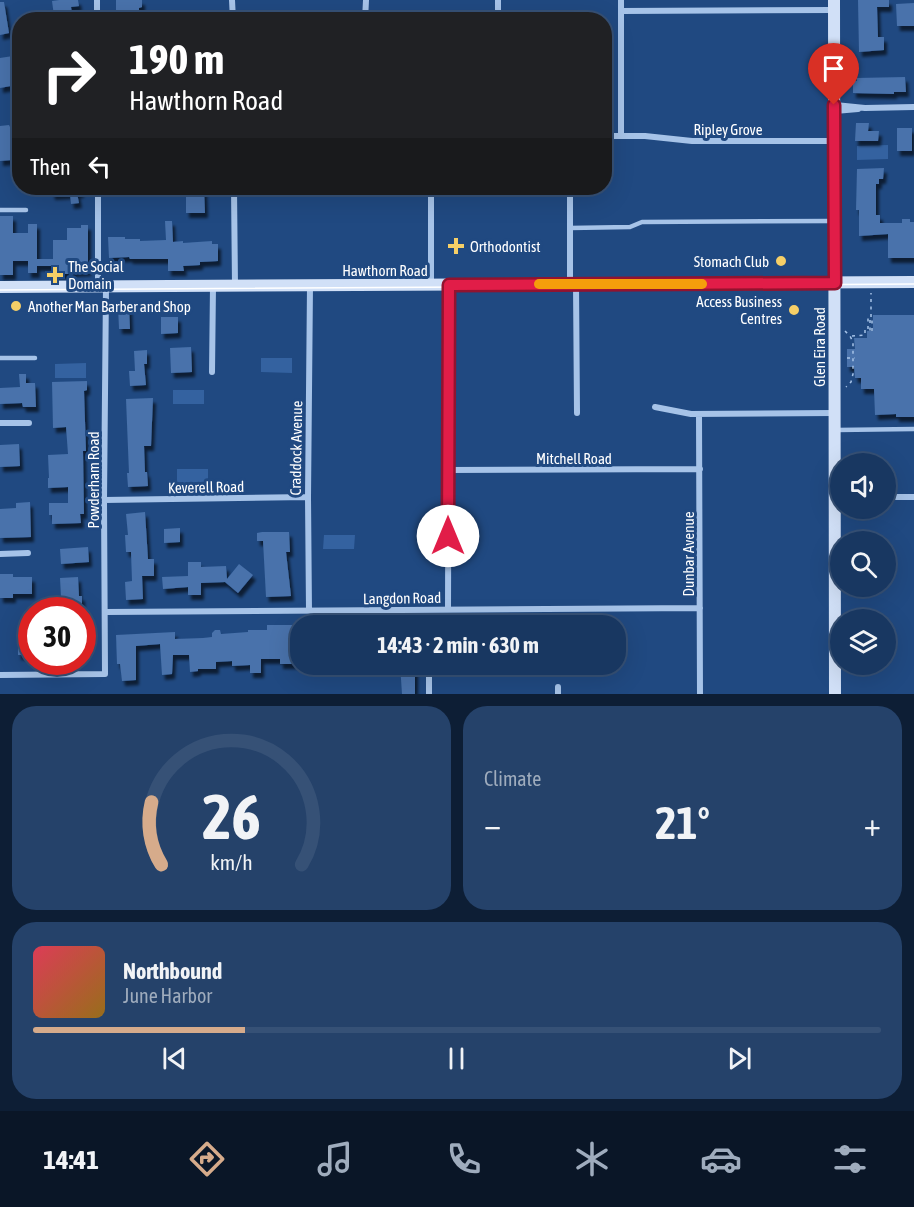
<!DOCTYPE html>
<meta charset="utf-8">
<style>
body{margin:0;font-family:"Asap Condensed",sans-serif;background:#25426a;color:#f1f3f6;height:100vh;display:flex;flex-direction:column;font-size:22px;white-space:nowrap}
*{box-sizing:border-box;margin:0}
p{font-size:20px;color:#9facbd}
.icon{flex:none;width:33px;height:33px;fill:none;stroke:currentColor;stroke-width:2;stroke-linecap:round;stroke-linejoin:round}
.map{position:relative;height:694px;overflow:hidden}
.side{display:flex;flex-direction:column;gap:12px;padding:12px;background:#0d1e35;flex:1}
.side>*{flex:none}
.guide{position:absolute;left:12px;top:12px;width:600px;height:183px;border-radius:24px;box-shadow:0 6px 24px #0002,0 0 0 2px #365176;background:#202124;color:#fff;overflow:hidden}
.buttons{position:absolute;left:830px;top:453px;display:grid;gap:12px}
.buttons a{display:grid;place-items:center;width:66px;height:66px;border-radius:50%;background:#183761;box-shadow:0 6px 24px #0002,0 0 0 2px #365176;font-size:30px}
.speed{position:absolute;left:18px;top:597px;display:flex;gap:12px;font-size:30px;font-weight:700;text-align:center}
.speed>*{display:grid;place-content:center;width:78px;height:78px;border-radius:50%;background:#183761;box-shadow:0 6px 24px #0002,0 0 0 2px #365176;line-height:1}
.speed .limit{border:9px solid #d22;background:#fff;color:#111}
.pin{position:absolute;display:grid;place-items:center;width:51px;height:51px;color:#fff;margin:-62px -26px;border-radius:50% 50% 50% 0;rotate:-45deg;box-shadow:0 0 6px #0007}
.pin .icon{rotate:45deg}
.me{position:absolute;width:66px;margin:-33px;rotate:0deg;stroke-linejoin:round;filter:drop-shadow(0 0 4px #0008)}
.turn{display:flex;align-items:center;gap:21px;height:126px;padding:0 18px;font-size:27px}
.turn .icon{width:78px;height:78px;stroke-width:2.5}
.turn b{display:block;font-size:42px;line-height:51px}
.then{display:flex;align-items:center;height:57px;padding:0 18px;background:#0003;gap:12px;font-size:22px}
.big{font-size:45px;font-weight:700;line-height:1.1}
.side .card{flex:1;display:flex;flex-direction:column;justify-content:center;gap:9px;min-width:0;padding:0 21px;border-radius:24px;background:#25426a}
.side .dial{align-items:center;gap:0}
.dial svg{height:156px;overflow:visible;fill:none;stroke:#365176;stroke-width:7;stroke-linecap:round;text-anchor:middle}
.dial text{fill:#f1f3f6;stroke:none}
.song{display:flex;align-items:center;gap:18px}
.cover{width:72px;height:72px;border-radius:9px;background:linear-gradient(135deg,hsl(350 70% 55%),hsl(40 70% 35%))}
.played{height:6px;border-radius:3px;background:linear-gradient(90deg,#d6ab8b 25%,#365176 25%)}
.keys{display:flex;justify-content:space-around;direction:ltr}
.heat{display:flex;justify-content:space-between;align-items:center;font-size:33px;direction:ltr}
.side .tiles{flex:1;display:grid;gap:12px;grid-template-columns:1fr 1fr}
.card:last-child{grid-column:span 2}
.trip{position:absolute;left:290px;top:615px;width:336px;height:60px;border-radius:24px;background:#183761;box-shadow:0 6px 24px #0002,0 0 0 2px #365176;font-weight:700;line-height:60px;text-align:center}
.menu{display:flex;height:96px;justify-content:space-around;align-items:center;background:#0a1627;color:#9facbd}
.menu .icon{width:42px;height:42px}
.menu .current{color:#d6ab8b}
.menu b{font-size:27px;color:#f1f3f6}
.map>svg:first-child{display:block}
</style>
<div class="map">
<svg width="914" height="694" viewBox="0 0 914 694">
<defs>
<filter id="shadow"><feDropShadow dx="3" dy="5" stdDeviation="1.5" flood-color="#0009"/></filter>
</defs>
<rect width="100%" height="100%" fill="#204981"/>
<path fill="#3462a0" d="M888,145v14l-31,1v-14z
M261,358h31v15l-31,-1z
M86,363v15h-31v-14z
M173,390h31v14h-31z
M177,469h31v15l-31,-1z
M324,535h31l-1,14h-31z"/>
<path fill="#4872ab" filter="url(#shadow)" d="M59,0h19l1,6 -8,1 1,6 -18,3 -2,-15z
M116,0h26v7l-3,1v3l-23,1z
M858,0h31v7h-12l1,30h6v13l-25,2z
M0,2h4l5,31 -9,2z
M914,3v23h-17l-1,-22z
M13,56l3,29 -16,3v-30z
M905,77l1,15h-12v2l-41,-1v-12h4v-3z
M856,123h13l-1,8h11l-1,10h-23z
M9,125l1,2 10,-1v13l-9,1 1,20 -12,1v-35z
M897,128h15v23h-15z
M884,168l-1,11h-4v5h-3v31h4v8h22v-4h8v3h4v36h-26v-24l-29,2v-26h-3l1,-41z
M51,188h30v5h-4l2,10 -8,1 -1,-10 -18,1z
M186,188h18l1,25h-19z
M0,216h13v17h15v-9h9v35h16v-19h14v-12h14v-3h7v46l-16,1v2h-19v-8h-16v7h-9v-12h-15v14h-13z
M165,221h7l1,21 10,-1v2l29,-2v3h6v17l-18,1v3l-17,1 1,5h-16v-12h-38l-1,-2 -20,1 -1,-21h17v2h15v2l26,-1z
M118,306h11l1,23h-11z
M873,315h41v102h-18v-3l-21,1 -1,-26h-13v-11h-6l-1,-11h-7v-18h8l-1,-11h13v-7h6z
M161,317h17v16l-17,1z
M191,347l1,25 -21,1 -1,-25z
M147,350v14h-3l2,21 -16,1 -1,-15h6l-1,-20z
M19,374h7v9h9l1,24h-13l-1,-4 -22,1v-16l20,-1z
M87,381v9l-3,1 2,60h-3l1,63h-4l1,9 -29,1v-9h-3v-12h19v-16l-20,1v-10h1l-1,-23 20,-1 -2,-27 -13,1 -1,-46z
M153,398l-2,48h-7l1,26h2l1,14 -20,1 -1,-14h2l-3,-74z
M19,444l1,22 -20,1v-22z
M30,502l1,35 -31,1v-29l16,-1v-5z
M145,512l3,47h6v17h-12l1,23 -17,1 -1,-18 7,-1 -1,-29h-5l-1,-17h3l-2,-21z
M180,528v14l-16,1v-14z
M262,532h27l1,20h-4l5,44 -25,1 -3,-56h-6v-8z
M88,547l1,15 -28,2 -1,-15z
M188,562h13v5l25,-1 1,13 12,-15 14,11 -15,18 -13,-11 -24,1v12h-13v-8l-25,2 -1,-12 26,-1z
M0,574h13v3h19v17h-19v4h-13z
M78,577l1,19h3v14h-24v-13h3l-1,-19z
M267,625h29v2h4v37h-20v-5h-19v14h-11v-8l-18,1v-5l-16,1v7h-18v2l-8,1 -1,-17h-16l-1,19 -10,1 -2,-31 -24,2v34l-14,1 -2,-17h-3l-1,-29 59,-3v7l28,-1 9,-1v-4l3,-3h5l1,4 27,-2v-2h19z
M30,634l1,21h-13v-20z
M400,664h15v30h-13z"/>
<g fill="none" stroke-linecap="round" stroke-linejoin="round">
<path stroke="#a6c3e8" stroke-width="1.5" stroke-dasharray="3 4.5" stroke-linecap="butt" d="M868,329v-12h3v-24
M845,331l5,5 3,6v32l-2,8 -5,5
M852,336l13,-1v-5h5v-11h2v13
M847,358h8"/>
<path stroke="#a6c3e8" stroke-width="4.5" d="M0,210h26
M570,228l60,-1 12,-5 190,-1
M0,358h35
M837,430l77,-1"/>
<path stroke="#a6c3e8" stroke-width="6" d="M97,0v20
M232,0l1,20
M498,0v20
M621,11l212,-1
M365,20l1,-20
M835,105l30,3 49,-1
M835,111l23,-2
M604,136h41l47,5h143
M621,136v-136
M98,188v98
M234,188l1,98
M431,188v97
M570,188v96
M576,284l1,129
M212,372l1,-86
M655,407l36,7 143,-1
M699,414l1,280
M0,423h29
M448,470l252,-1
M885,497h29
M104,500l204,-3
M0,554l28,-1
M448,609l1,-324
M309,611l-1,-114 2,-211
M105,612l595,-4
M429,626v-16
M429,664v30
M0,675l105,-1 -1,-174 2,-213
M558,687v7"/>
<path stroke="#d1e0f7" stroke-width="12" d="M834,0l1,694
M0,287l914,-5"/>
<path stroke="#fff" stroke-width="1.5" d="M0,290l914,-6"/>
</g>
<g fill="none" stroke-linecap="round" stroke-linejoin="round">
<defs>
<path id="route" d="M448,536l1,-251 386,-2 -1,-178"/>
</defs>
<use href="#route" stroke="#92132f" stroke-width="15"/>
<use href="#route" stroke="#e11d48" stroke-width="10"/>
<path stroke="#f59e0b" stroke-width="10" d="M539,284h163"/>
</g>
<g fill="#f6cf67" stroke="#204981" stroke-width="2">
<path d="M453 237h6v6h6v6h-6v6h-6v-6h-6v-6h6z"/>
<circle cx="781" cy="261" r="6"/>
<path d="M52 266h6v6h6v6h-6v6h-6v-6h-6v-6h6z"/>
<circle cx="16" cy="306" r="6"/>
<circle cx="794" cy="310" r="6"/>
</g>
<g text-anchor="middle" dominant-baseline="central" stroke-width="6" stroke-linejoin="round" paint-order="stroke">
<g font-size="15" fill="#fff" stroke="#204981">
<text x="728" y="129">Ripley Grove</text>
<text x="385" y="270">Hawthorn Road</text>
<text transform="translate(819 347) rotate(-90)">Glen Eira Road</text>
<text transform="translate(296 448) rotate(-89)">Craddock Avenue</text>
<text x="574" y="458">Mitchell Road</text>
<text transform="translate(93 480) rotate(-90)">Powderham Road</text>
<text transform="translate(206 487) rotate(-1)">Keverell Road</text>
<text transform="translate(688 554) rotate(-90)">Dunbar Avenue</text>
<text transform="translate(402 598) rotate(-1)">Langdon Road</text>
</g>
<g font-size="15" fill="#fff" stroke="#204981" text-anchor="start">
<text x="470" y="246">Orthodontist</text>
<text x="769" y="261" text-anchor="end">Stomach Club</text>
<text x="68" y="266">The Social<tspan x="68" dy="17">Domain</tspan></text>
<text x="782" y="301" text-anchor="end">Access Business<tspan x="782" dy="17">Centres</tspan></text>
<text x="28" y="306">Another Man Barber and Shop</text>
</g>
</g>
</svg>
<div class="buttons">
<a><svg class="icon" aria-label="sound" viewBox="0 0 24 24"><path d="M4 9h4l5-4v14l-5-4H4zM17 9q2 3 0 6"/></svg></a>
<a><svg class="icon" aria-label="search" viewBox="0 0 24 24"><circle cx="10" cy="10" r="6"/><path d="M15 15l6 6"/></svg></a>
<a><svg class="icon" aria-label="layers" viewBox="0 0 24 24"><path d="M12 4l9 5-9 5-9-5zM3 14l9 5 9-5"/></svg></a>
</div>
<div class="speed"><div class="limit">30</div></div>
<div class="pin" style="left:834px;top:105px;background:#d93025"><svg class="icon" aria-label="arrive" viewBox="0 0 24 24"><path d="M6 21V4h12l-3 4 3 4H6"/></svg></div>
<svg class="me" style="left:448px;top:536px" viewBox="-20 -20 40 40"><circle r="19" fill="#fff"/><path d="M0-13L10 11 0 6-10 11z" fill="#e11d48"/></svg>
<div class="trip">14:43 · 2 min · 630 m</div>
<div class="guide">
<div class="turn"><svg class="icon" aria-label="right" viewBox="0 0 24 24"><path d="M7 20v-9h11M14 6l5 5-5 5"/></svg><div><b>190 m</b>Hawthorn Road</div></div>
<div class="then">Then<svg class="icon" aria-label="left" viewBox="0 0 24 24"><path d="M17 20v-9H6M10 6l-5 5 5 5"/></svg></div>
</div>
</div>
<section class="side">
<div class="tiles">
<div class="card dial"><svg viewBox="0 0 100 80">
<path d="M14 69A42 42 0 1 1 86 69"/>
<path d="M14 69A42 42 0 0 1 9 37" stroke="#d6ab8b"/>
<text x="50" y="56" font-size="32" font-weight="700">26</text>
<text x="50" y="72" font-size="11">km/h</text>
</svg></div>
<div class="card"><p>Climate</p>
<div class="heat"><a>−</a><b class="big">21°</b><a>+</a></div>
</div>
<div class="card">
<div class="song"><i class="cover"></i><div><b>Northbound</b><p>June Harbor</p></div></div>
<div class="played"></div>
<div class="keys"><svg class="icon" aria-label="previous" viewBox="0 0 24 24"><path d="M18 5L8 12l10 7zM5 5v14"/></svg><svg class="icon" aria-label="pause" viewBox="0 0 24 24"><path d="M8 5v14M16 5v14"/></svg><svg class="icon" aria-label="next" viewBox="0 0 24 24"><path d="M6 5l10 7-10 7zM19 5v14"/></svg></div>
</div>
</div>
</section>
<nav class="menu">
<b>14:41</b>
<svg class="icon current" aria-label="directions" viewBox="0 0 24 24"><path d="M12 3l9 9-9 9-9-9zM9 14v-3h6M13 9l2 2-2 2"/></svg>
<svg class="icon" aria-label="music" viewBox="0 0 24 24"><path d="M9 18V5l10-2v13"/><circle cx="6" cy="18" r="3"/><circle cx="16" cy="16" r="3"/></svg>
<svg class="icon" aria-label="phone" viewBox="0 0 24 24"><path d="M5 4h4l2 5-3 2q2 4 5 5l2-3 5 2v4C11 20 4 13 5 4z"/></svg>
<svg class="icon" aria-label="climate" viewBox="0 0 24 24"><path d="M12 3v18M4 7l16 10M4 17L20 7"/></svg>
<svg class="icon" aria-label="car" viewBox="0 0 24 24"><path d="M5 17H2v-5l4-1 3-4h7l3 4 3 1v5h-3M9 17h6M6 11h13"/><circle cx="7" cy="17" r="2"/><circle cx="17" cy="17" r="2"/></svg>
<svg class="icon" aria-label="filters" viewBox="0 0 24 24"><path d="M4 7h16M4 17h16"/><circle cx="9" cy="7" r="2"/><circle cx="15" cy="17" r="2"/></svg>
</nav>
